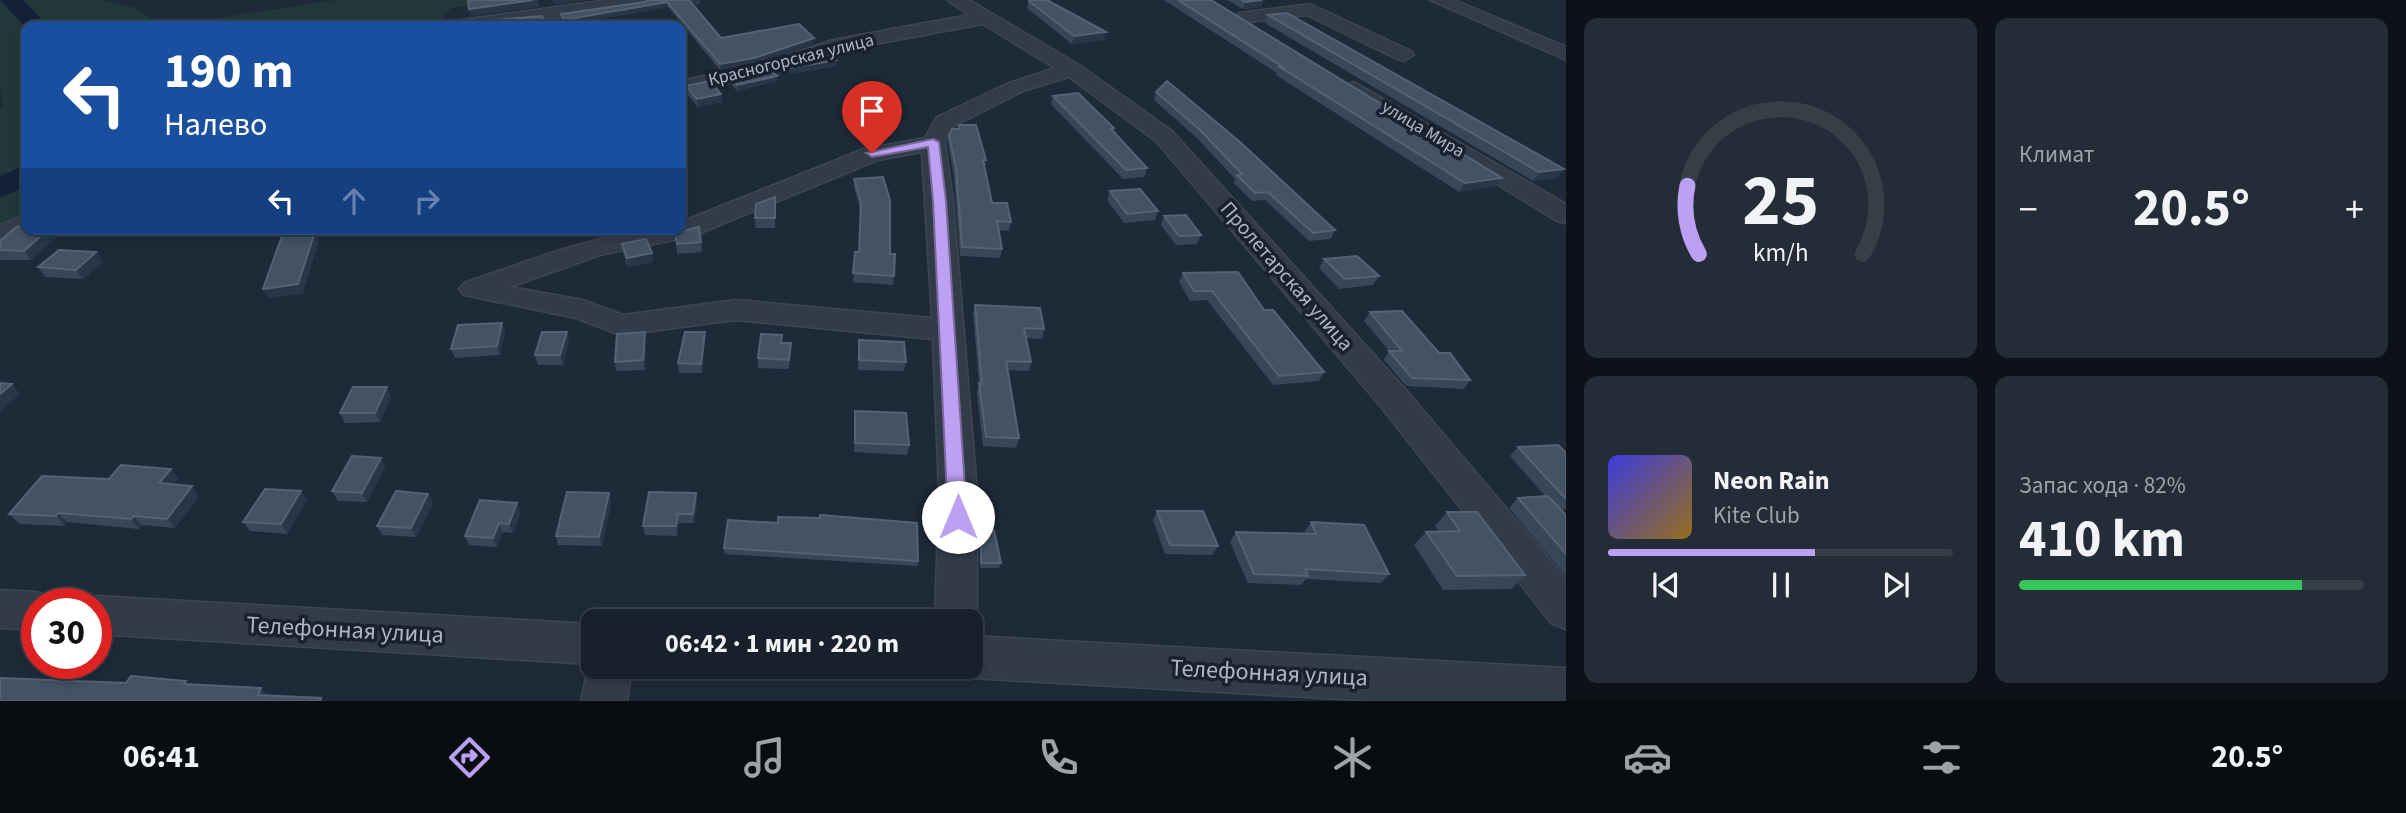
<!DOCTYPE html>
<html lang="ru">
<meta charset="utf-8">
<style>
body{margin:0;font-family:"Source Sans 3",sans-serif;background:#242d37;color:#f1f3f6;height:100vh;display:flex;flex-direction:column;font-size:26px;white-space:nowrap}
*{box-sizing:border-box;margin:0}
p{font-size:23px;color:#9ea3a9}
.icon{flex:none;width:38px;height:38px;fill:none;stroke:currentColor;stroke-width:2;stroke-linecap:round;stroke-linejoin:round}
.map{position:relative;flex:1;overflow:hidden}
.drawer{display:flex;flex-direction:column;gap:18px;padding:18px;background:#0d1218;width:840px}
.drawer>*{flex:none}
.guide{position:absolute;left:21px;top:21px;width:665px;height:214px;border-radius:14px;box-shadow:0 4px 10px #0003,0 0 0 2px #363e47;background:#1a4fa0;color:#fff;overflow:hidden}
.speed{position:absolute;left:21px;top:588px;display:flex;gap:14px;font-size:35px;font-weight:700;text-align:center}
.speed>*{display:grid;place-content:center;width:91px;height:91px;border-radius:50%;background:#17202b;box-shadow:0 4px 10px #0003,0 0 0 2px #363e47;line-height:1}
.speed .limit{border:10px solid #d22;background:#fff;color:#111}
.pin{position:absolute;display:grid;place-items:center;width:60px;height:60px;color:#fff;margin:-72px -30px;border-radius:50% 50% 50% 0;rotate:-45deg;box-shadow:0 0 7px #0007}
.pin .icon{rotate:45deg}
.me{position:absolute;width:77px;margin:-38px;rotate:0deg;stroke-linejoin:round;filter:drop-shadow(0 0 5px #0008)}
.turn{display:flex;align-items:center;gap:24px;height:147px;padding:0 28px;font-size:32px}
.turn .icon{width:91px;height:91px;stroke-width:2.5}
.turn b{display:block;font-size:49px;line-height:60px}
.lanes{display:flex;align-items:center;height:66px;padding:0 28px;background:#0003;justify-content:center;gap:35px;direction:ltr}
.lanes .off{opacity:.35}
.big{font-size:52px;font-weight:700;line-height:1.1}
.drawer .card{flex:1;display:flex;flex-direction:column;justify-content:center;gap:10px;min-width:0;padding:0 24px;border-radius:14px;background:#242d37}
.drawer .dial{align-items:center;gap:0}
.dial svg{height:182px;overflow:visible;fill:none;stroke:#363e47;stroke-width:7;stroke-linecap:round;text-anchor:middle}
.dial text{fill:#f1f3f6;stroke:none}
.song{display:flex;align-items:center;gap:21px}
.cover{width:84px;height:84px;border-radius:10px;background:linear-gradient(135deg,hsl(240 70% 55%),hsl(40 70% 35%))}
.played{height:7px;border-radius:4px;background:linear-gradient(90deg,#bca0f2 60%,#363e47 60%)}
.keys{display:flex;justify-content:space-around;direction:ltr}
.heat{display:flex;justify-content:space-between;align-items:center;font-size:38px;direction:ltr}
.charge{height:10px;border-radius:5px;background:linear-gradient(90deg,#34c759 82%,#363e47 0)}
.drawer .tiles{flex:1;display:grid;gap:18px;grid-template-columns:repeat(2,1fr)}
.trip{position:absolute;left:581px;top:609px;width:402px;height:70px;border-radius:14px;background:#17202b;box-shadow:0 4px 10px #0003,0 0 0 2px #363e47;font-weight:700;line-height:70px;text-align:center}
.dock{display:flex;height:112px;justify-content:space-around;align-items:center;background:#090d11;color:#9ea3a9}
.dock .icon{width:49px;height:49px}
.dock .selected{color:#bca0f2}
.dock b{font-size:32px;color:#f1f3f6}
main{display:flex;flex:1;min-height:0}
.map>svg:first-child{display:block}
</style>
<main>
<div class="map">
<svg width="1566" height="701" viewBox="0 0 1566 701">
<rect width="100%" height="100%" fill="#1f2a39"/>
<path fill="#21373a" d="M0,0h101l35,8 25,18h-135v191l-26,11v-117l3,-5 -3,-18z
M336,0h164l-49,8 -9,12 -31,6h-247z"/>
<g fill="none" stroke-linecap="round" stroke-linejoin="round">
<path fill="#122136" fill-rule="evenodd" d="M0,0h23l25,26 -22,2z
M26,165v21l-26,12v-22z"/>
<defs>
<path id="minor" d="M607,0h47l-9,5 -146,21h-46l9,-6z
M947,0h22l110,65 93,66 234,259 160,189v50l-15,-6 -169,-215 -226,-267 -87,-64 -46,14 -69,35 -9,17 8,58 24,290v130l-6,13v-13h-36l4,-130 -6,-152 -197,-19 -116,15 -44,-17 -112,-23 -5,-6 5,-6c71,-24 141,-54 217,-54v-7l183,-73 61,-11 12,-21 72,-34 46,-15 -72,-44 -146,27 -70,24 -86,18v-12l74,-15 78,-26 136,-25zM922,152l10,166 -196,-18 -113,15 -40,-15 -73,-13 90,-32 93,-19 185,-76z
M1430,0h24l112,47v13z
M1310,4l101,47 3,4 -10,6 -7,-2 -90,-44 -67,8 -9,-5 9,-5z
M1354,82l212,122v19l-9,-2 -210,-129 -4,-4 4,-4z
M26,215v14h8l-34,14v-18z
M0,590l37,2 15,6 3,6h-18v26l-37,-2z
M96,596l497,28v43h39l-5,34h-46l8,-37 -493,-30v-30h-16z
M971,636l595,32v33h-189l-406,-23 -15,-6 -3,-5h18z"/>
</defs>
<use href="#minor" stroke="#3c4552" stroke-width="3"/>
<use href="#minor" fill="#323c49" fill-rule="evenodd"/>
</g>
<path fill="#394658" d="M649,0h51v4l-7,1 28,33 92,6 -59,19 -34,7 -52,-63 -103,18 -3,-5 -1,-6 84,-12z
M1029,0l75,40 -32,4 -45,-36z
M1164,0h47l285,186 -37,6 -183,-117 1,-2z
M1227,0h37l-3,7 -18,2z
M1268,15l289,163 -24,3 -268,-158z
M836,66l-59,10v5l-40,10 -5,-6v-6z
M686,86l35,8 1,8 -24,5 -11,-13z
M1156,92l179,138 -4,9 -22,2 -44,-41 -13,1 -18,-18 1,-4 -38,-41 -43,-38z
M1053,96l61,32 -1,3 34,37 -3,9 -21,2 -72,-75z
M959,125l27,35 -1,8 7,35 19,19 -2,9 -11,-1 4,19 -2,9 -40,-2 -6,-79 -6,-34 1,-8 9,-6z
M854,179l36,75 4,22 -1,9 -40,-3 2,-30h4l1,-42 -6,-23z
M1110,191l48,20 -3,9 -31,3 -17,-23z
M775,197v31h-20l1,-24z
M1164,216l37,19 -4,9 -21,1 -15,-20z
M675,233l26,9 1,10 -25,2z
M60,234l-29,26h-31v-19z
M622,244l31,18 -25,5 -5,-14z
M96,252l7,10 -20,17 -38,-2 -7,-10z
M1324,259l55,17 -6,9 -34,4 -20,-21z
M1183,273l81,37 60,62 -5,9 -46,4 -66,-85 -17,1 -11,-19z
M975,305l69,24 -2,10 -16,-1 5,24 -2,9 -22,-1 12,68 -3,10 -33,-2 -6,-53 2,-10 -6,-69z
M1370,312l100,68 -6,9 -58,-3 -22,-26 5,-9 -25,-30z
M502,323l3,9 -5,23 -45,3 -4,-9z
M645,332l1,10 -1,28 -29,1 -1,-9z
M782,335v8h9l-2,26 -31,-1v-10z
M859,340l47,22 -2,9 -46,-1z
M705,341l-3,32h-23l-1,-10z
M569,342l-6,23h-25l-3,-10z
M391,397l-11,25 -35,1 -5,-10z
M855,411l54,34 -2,10 -53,-3z
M1518,447l48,6v56l-5,1 5,5v61l-57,-68 9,-10 27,-2 -35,-40z
M381,458l4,9 -18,35 -29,-1 -6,-10z
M171,469l7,9 -5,7 26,11 -24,32 -33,-3 -3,4 -72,-7 -2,4 -46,-2 -10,-10 100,-35z
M609,493l2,10 -9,43 -44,-1 -2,-9z
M696,493l1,9 -3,21h-15l-2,13 -32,-1 -2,-9z
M428,494l5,9 -17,34 -34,-2 -5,-9z
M307,500l-20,34 -37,-3 -7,-9z
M1157,511l61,35 -6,9 -47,-1 -12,-34z
M521,512l-8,21 -11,-1 -5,15 -28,-2 -4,-9z
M1447,512l78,63 -14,14 -68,1 -29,-45 12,-13 13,-1 -4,-5z
M1311,522l78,52 -8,9 -75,-4 -5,6 -53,-2 -18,-41 6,-10 69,2 -1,-2z
M778,523l140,38 -1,5 -193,-12v-6z
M981,530l20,33 -2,5h-19v-34z"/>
<path fill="#293647" d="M533,0h5l1,7 -68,9 -2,-7z
M553,0h35l-34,5z
M689,0h11v4l-11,1z
M1264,0l-3,7 -18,2 2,-7z
M667,2l1,5 -103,18 -1,-5z
M544,22l1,4h-45z
M1106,32l-2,8 -32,4 2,-8z
M814,38l-1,6 -59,19 -34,7v-6z
M836,60v6l-59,10v5l-40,10v-6l35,-14z
M721,94l1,8 -24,5 -1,-8z
M1564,169l-7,9 -24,3 6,-9z
M1502,178l-6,8 -37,6 6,-9z
M49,229h8l3,5 -29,26 -7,-9z
M315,232l4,9 -16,53 -35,4 -5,-9z
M96,252l7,10 -20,17 -7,-9z
M652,253l1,9 -25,5 -1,-9z
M502,323l3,9 -5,23 -3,-9z
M567,332l2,10 -6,23 -3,-10z
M645,332l1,10 -1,28 -2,-10z
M705,332v9l-3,32 -1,-9z
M12,384l8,10 -20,18v-18z
M387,387l4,10 -11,25 -5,-9z
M381,458l4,9 -18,35 -5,-9z
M171,469l7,9 -11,15 -8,-10z
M192,486l7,10 -24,32 -8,-9z
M301,491l6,9 -20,34 -6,-10z
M609,493l2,10 -9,43 -3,-9z
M696,493l1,9 -3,21 -1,-9z
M428,494l5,9 -17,34 -5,-9z
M517,503l4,9 -8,21 -4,-9z
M58,513l9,9 -2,4 -9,-10z
M678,514l1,9 -2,13 -1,-10z
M134,516l8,9 -3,4 -8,-10z
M499,523l3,9 -5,15 -4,-9z
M261,688l8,9 -11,-2z"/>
<path fill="#455264" stroke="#566273" stroke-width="2" d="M474,0h59l-64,9 -1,-8z
M649,0h40l32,38 78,-14 15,14 -60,20 -34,6 -53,-62 -103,18 -3,-6 84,-12z
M1029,0h18l59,32 -32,4 -45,-35z
M1178,0h33l291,178 -37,5 -185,-116h3z
M1242,0h20l-17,2z
M1287,13l277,156 -25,3 -271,-157z
M542,16l2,6 -44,4h-28v-4z
M827,52l9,8 -64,11 5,5 -40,9 -5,-6 36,-7z
M710,81l11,13 -24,5 -11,-13z
M1167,81l73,61 95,88 -22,3 -45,-41 -13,1 -18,-18 5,-1 -42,-44 -44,-38z
M1078,93l36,35 -3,1 36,39 -21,2 -73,-74z
M959,125h17l10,35h-3l9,43h15l4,19 -14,-1 5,28 -40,-2 -6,-79 -7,-33 3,-6h7z
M883,177l7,23v54h5l-1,22 -41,-3 2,-21h4l2,-50 -7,-23z
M1140,189l18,22 -31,3 -17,-23z
M775,197v21h-20l1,-14z
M1186,215l15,20 -22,1 -15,-20z
M24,224h2v5h23l-25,22 -24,-1v-9l16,-14z
M699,227l2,15 -24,2 -2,-11z
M315,232l-17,52 -35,5 19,-53z
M646,239l6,14 -25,5 -5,-14z
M59,250l37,2 -20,18 -38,-3z
M1357,256l22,20 -34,3 -21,-20z
M1238,272l26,38h9l51,62 -45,4 -67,-85h-18l-11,-18z
M975,305l65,3 4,21 -20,-1 7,34 -25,-1 13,77 -33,-1 -7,-54 3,1z
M1402,311l37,42h11l20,27 -58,-2 -23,-27h13l-32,-39z
M502,323l-5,23 -46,3 7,-24z
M542,332h25l-7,23h-25z
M645,332l-2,28 -28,2 2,-28z
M685,332h20l-4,32 -23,-1z
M761,334l21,1 -1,8h10l-2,17 -31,-2z
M859,340l45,2 2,20 -47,-2z
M0,383l12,1 -12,10z
M353,387h34l-12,26h-35z
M855,411l51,2 3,32 -54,-2z
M1558,445l8,8v46l-48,-52z
M352,456l29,2 -19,35 -30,-2z
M121,465l50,4 -12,14 33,3 -25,33 -33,-3 -3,3 -73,-6 -2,3 -47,-2 33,-38 67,3z
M265,489l36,2 -20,33 -38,-2z
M396,491l32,3 -17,34 -34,-2z
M567,492l42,1 -10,44 -43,-1z
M649,492l47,1 -3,21h-15l-2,12h-33z
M1548,496l18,19v39l-48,-56z
M480,500l37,3 -8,21 -10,-1 -6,15 -28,-2z
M1157,511h46l15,35 -48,-1z
M1447,512h30l48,63 -68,1 -31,-44 34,-1z
M820,515l97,8 1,38 -194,-13 4,-28 50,3v-6l42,1z
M1311,522l53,3 25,49 -84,-5 3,7 -54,-2 -18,-42 80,2z
M981,530h13l7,33h-20z
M131,676l55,5 -2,3 77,4 -3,7 63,3 -1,3h-320v-23l126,5z"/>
<path fill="#bca0f2" stroke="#7a689d" stroke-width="2" d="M933,139l6,3 7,59 21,316 -2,6h-14l-3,-6 -15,-316 -5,-54 -56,10 -6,-4z"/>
<g text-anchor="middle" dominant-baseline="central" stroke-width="7" stroke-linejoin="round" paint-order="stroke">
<g font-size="18" fill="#adb6c6" stroke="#18212d">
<text transform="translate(791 60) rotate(-14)">Красногорская улица</text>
<text transform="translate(1423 129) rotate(31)">улица Мира</text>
</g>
<g font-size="21" fill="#adb6c6" stroke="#18212d">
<text transform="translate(1287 276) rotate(49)">Пролетарская улица</text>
</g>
<g font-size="24" fill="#adb6c6" stroke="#18212d">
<text transform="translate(345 630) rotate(3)">Телефонная улица</text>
<text transform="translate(1269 673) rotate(3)">Телефонная улица</text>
</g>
</g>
</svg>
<div class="speed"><div class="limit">30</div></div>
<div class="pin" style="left:872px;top:153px;background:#d93025"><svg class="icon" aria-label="arrive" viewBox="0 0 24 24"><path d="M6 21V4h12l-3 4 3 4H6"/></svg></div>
<svg class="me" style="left:958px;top:517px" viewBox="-20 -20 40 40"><circle r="19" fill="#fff"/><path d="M0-13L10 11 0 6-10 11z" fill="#bca0f2"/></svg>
<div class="trip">06:42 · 1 мин · 220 m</div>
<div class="guide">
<div class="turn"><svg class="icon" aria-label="left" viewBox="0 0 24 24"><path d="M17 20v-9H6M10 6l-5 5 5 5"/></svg><div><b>190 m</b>Налево</div></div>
<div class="lanes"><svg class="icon" aria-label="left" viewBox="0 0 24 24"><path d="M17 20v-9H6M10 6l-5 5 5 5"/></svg><svg class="icon off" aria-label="ahead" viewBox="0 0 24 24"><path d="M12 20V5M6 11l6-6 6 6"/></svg><svg class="icon off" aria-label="right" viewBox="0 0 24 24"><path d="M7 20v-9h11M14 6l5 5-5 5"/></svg></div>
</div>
</div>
<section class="drawer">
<div class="tiles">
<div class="card dial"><svg viewBox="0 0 100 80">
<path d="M14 69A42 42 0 1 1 86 69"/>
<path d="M14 69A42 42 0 0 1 9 39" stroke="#bca0f2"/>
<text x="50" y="56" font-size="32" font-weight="700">25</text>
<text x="50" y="72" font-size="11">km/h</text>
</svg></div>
<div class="card"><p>Климат</p>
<div class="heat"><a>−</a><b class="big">20.5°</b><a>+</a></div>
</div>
<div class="card">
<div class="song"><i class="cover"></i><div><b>Neon Rain</b><p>Kite Club</p></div></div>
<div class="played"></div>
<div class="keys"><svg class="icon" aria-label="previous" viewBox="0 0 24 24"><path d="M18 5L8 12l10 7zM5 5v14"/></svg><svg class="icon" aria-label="pause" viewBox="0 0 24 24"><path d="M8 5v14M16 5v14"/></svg><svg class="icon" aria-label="next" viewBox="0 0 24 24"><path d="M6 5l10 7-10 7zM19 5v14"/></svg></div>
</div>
<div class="card"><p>Запас хода · 82%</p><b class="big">410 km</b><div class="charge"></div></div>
</div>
</section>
</main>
<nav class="dock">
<b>06:41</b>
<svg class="icon selected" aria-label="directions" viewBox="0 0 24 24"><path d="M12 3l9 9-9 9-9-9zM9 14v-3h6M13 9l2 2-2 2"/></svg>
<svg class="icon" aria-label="music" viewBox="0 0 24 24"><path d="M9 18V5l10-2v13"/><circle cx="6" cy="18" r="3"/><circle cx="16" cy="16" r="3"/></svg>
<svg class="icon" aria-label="phone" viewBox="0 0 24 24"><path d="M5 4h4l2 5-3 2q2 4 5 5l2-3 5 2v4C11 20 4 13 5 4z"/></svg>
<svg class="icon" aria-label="climate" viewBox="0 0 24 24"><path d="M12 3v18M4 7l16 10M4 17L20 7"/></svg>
<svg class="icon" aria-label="car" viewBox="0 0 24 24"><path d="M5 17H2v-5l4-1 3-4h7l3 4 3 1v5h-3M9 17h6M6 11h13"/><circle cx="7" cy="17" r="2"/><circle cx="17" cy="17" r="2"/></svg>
<svg class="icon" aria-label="filters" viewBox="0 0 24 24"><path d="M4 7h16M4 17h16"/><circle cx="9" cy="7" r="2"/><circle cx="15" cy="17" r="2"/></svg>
<b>20.5°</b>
</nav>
